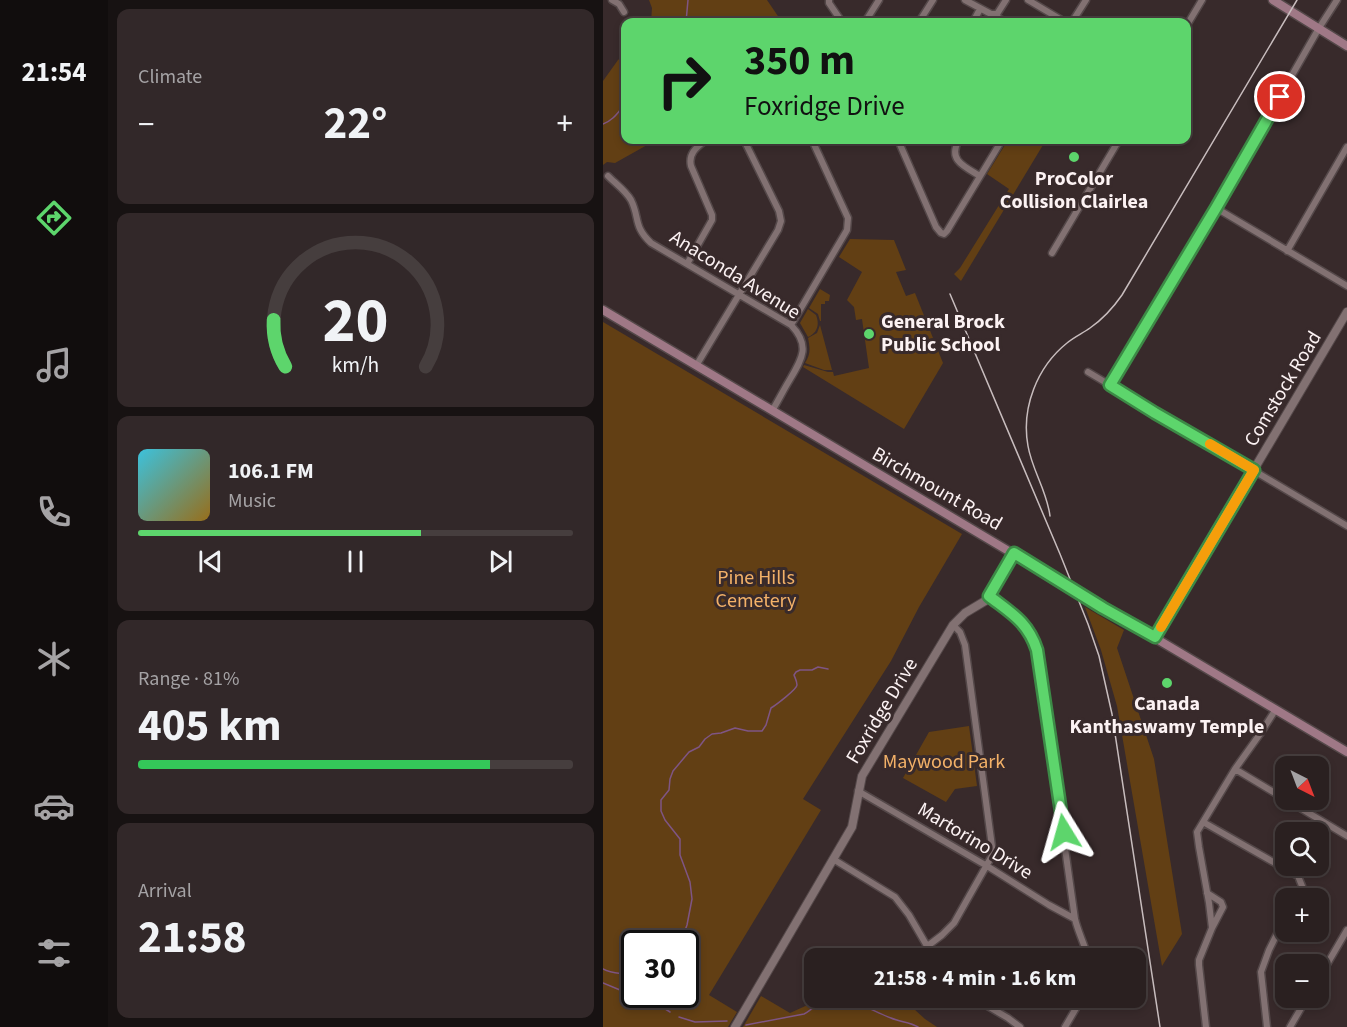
<!DOCTYPE html>
<meta charset="utf-8">
<style>
body{margin:0;font-family:"Source Sans 3",sans-serif;background:#322829;color:#f1f3f6;height:100vh;display:flex;flex-direction:column;font-size:22px;white-space:nowrap}
*{box-sizing:border-box;margin:0}
p{font-size:20px;color:#a5a3a5}
.icon{flex:none;width:33px;height:33px;fill:none;stroke:currentColor;stroke-width:2;stroke-linecap:round;stroke-linejoin:round}
.map{position:relative;flex:1;overflow:hidden}
.details{display:flex;flex-direction:column;gap:9px;padding:9px;background:#171212;width:495px}
.details>*{flex:none}
.banner{position:absolute;left:18px;top:18px;width:570px;height:126px;border-radius:12px;box-shadow:0 3px 9px #0003,0 0 0 2px #463e3e;background:#5dd56c;color:#111;overflow:hidden}
.needle{width:39px;rotate:138deg}
.controls{position:absolute;left:672px;top:756px;display:grid;gap:12px}
.controls a{display:grid;place-items:center;width:54px;height:54px;border-radius:12px;background:#2a2020;box-shadow:0 3px 9px #0003,0 0 0 2px #463e3e;font-size:30px}
.speed{position:absolute;left:18px;top:930px;display:flex;gap:12px;font-size:30px;font-weight:700;text-align:center}
.speed>*{display:grid;place-content:center;width:78px;height:78px;border-radius:50%;background:#2a2020;box-shadow:0 3px 9px #0003,0 0 0 2px #463e3e;line-height:1}
.speed .limit{border:3px solid #111;border-radius:9px;background:#fff;color:#111}
.pin{position:absolute;display:grid;place-items:center;width:51px;height:51px;color:#fff;margin:-26px;border:3px solid #fff;border-radius:50%;box-shadow:0 2px 6px #0007}
.me{position:absolute;width:66px;margin:-33px;rotate:352deg;stroke-linejoin:round;filter:drop-shadow(0 0 4px #0008)}
.turn{display:flex;align-items:center;gap:21px;height:126px;padding:0 24px;font-size:27px}
.turn .icon{width:78px;height:78px;stroke-width:2.5}
.turn b{display:block;font-size:42px;line-height:51px}
.big{font-size:45px;font-weight:700;line-height:1.1}
.details .card{flex:1;display:flex;flex-direction:column;justify-content:center;gap:9px;min-width:0;padding:0 21px;border-radius:12px;background:#322829}
.details .dial{align-items:center;gap:0}
.dial svg{height:156px;overflow:visible;fill:none;stroke:#463e3e;stroke-width:7;stroke-linecap:round;text-anchor:middle}
.dial text{fill:#f1f3f6;stroke:none}
.song{display:flex;align-items:center;gap:18px}
.cover{width:72px;height:72px;border-radius:9px;background:linear-gradient(135deg,hsl(190 70% 55%),hsl(40 70% 35%))}
.played{height:6px;border-radius:3px;background:linear-gradient(90deg,#5dd56c 65%,#463e3e 65%)}
.keys{display:flex;justify-content:space-around;direction:ltr}
.heat{display:flex;justify-content:space-between;align-items:center;font-size:33px;direction:ltr}
.charge{height:9px;border-radius:4px;background:linear-gradient(90deg,#34c759 81%,#463e3e 0)}
.trip{position:absolute;left:201px;top:948px;width:342px;height:60px;border-radius:12px;background:#2a2020;box-shadow:0 3px 9px #0003,0 0 0 2px #463e3e;font-weight:700;line-height:60px;text-align:center}
main{display:flex;flex:1;min-height:0}
.tabs{display:flex;flex-direction:column;width:108px;justify-content:space-around;align-items:center;background:#110d0d;color:#a5a3a5}
.tabs .icon{width:42px;height:42px}
.tabs .current{color:#5dd56c}
.tabs b{font-size:27px;color:#f1f3f6}
.map>svg:first-child{display:block}
</style>
<main>
<nav class="tabs">
<b>21:54</b>
<svg class="icon current" aria-label="directions" viewBox="0 0 24 24"><path d="M12 3l9 9-9 9-9-9zM9 14v-3h6M13 9l2 2-2 2"/></svg>
<svg class="icon" aria-label="music" viewBox="0 0 24 24"><path d="M9 18V5l10-2v13"/><circle cx="6" cy="18" r="3"/><circle cx="16" cy="16" r="3"/></svg>
<svg class="icon" aria-label="phone" viewBox="0 0 24 24"><path d="M5 4h4l2 5-3 2q2 4 5 5l2-3 5 2v4C11 20 4 13 5 4z"/></svg>
<svg class="icon" aria-label="climate" viewBox="0 0 24 24"><path d="M12 3v18M4 7l16 10M4 17L20 7"/></svg>
<svg class="icon" aria-label="car" viewBox="0 0 24 24"><path d="M5 17H2v-5l4-1 3-4h7l3 4 3 1v5h-3M9 17h6M6 11h13"/><circle cx="7" cy="17" r="2"/><circle cx="17" cy="17" r="2"/></svg>
<svg class="icon" aria-label="filters" viewBox="0 0 24 24"><path d="M4 7h16M4 17h16"/><circle cx="9" cy="7" r="2"/><circle cx="15" cy="17" r="2"/></svg>
</nav>
<section class="details">
<div class="card"><p>Climate</p>
<div class="heat"><a>−</a><b class="big">22°</b><a>+</a></div>
</div>
<div class="card dial"><svg viewBox="0 0 100 80">
<path d="M14 69A42 42 0 1 1 86 69"/>
<path d="M14 69A42 42 0 0 1 8 45" stroke="#5dd56c"/>
<text x="50" y="56" font-size="32" font-weight="700">20</text>
<text x="50" y="72" font-size="11">km/h</text>
</svg></div>
<div class="card">
<div class="song"><i class="cover"></i><div><b>106.1 FM</b><p>Music</p></div></div>
<div class="played"></div>
<div class="keys"><svg class="icon" aria-label="previous" viewBox="0 0 24 24"><path d="M18 5L8 12l10 7zM5 5v14"/></svg><svg class="icon" aria-label="pause" viewBox="0 0 24 24"><path d="M8 5v14M16 5v14"/></svg><svg class="icon" aria-label="next" viewBox="0 0 24 24"><path d="M6 5l10 7-10 7zM19 5v14"/></svg></div>
</div>
<div class="card"><p>Range · 81%</p><b class="big">405 km</b><div class="charge"></div></div>
<div class="card"><p>Arrival</p><b class="big">21:58</b></div>
</section>
<div class="map">
<svg width="744" height="1027" viewBox="0 0 744 1027">
<rect width="100%" height="100%" fill="#382a2b"/>
<path fill="#623f14" fill-rule="evenodd" d="M46,0h118l15,22h-131l1,-14z
M22,54v86h31l-41,23 -8,-1 -4,3v-84l15,-21z
M405,140h38l-85,141 -7,-7 6,-6 49,-79 -22,-15z
M247,239l44,1 12,30 -10,2 10,24 9,-3 28,70 -39,66 -101,-62 1,-2 24,7h5l1,4 35,-8 -7,-49 -6,1 -2,-13 -7,-7 15,-28 -23,-15z
M217,289l10,6 -1,6h-4v3h-4v17h-1l-2,-7 -9,-6z
M205,309l8,6c4,10 1,18 -8,22l-8,-14z
M0,322l359,212 -43,73 -28,54 -88,138 18,11 -112,185 28,17 -9,15h-125zM32,944h50v50h-50z
M217,325l12,45h-8l-19,-7c6,-9 5,-15 3,-25l9,-5z
M482,607l39,23 -7,18 37,111 28,175 -20,32 -45,-260 -16,-56z
M366,726l8,60 -22,3 -9,13 -43,-24 26,-46z
M158,996l29,17 33,-15h64l6,8 10,-7 22,20 12,8h-194z"/>
<g fill="none" stroke-linecap="round" stroke-linejoin="round">
<path stroke="#7f5584" stroke-width="1.5" d="M83,22l2,-22
M0,124c11,-4 15,-12 22,-20
M77,944l7,-19 5,-26 -2,-17 -10,-27v-16l-15,-19 -4,-9v-11l8,-10 1,-11 3,-8 16,-19 10,-5 6,-8 7,-5 9,-1 14,-5 13,3h14l4,-6 5,-17c5,-3 26,-19 26,-23 0,-4 -2,-7 -3,-10l2,-3 4,-2h12l6,-3 10,2
M0,969c10,6 21,3 32,7
M0,983l17,7 15,3
M37,994l5,2 25,16
M76,1017l16,5 32,-1
M143,1025l58,-11c6,-3 10,-8 16,-10 28,-11 47,5 71,14 9,4 19,4 27,9"/>
<defs>
<path id="minor" d="M9,0l7,4 5,8
M226,0v3l13,19
M362,0l26,14h6l9,-14
M425,0l37,22
M394,14l1,4 8,4
M262,22l14,-22
M316,22l14,-22
M370,22l7,-13
M469,22l14,-22
M584,25l15,-25
M295,140l38,87 5,6 3,1 3,-3 55,-91
M356,140c-12,20 6,27 21,36
M5,176c7,7 18,15 23,24 9,18 2,26 20,43l140,82c20,21 11,34 -2,56 -6,10 -11,20 -17,30
M613,208l131,78
M684,251l60,-104
M449,253l67,-113
M84,264l25,-44v-5l-21,-49c-3,-13 6,-19 15,-26
M188,325l56,-95 1,-12 -36,-78
M93,366l82,-136 3,-9 -2,-10 -35,-71
M485,372l259,154
M507,385l106,-177 103,-180 18,-28
M386,596c23,17 39,25 48,54l38,269c3,13 10,26 13,39
M632,769l112,67
M255,791l129,75 62,39 26,14
M600,822l95,54 4,10 -6,12
M230,859l62,38 14,18 25,43
M604,893l14,9 2,5 -11,21
M251,958h1
M305,958l13,-7 21,-16 12,-12 39,-69 -28,-209 -5,-13 -7,-7
M403,958l6,-2 8,2
M716,978l28,-48
M371,998l34,20 12,9
M388,1007l5,-9
M462,1027l17,-29
M603,1027l-7,-62v-5l13,-32 -3,-25 -10,-56 -2,-15 38,-63 25,-35 16,-25
M664,1027l-6,-55 8,-22 16,-32
M687,1027l17,-29"/>
<path id="tertiary" d="M552,637l192,-325
M132,1027l117,-200 10,-51 91,-151 12,-12 20,-12 29,-48"/>
<path id="secondary" d="M670,0l74,46
M0,310l744,442"/>
</defs>
<use href="#minor" stroke="#544849" stroke-width="9"/>
<use href="#tertiary" stroke="#544849" stroke-width="10"/>
<use href="#secondary" stroke="#544849" stroke-width="11"/>
<use href="#minor" stroke="#827172" stroke-width="6"/>
<use href="#tertiary" stroke="#827172" stroke-width="8"/>
<use href="#secondary" stroke="#9f7886" stroke-width="8"/>
<path stroke="#c8bdbe" stroke-width="1.5" d="M347,294l110,260 28,70 11,32 13,58 48,313
M447,516c-3,-25 -18,-46 -22,-70 -7,-38 9,-79 39,-103 7,-6 16,-10 23,-15 13,-9 23,-20 32,-33l175,-295"/>
</g>
<g fill="none" stroke-linecap="round" stroke-linejoin="round">
<defs>
<path id="route" d="M461,832l-27,-182c-9,-28 -26,-37 -48,-54l25,-43 89,55 52,29 99,-167 -99,-57 -45,-28 106,-177 64,-111"/>
</defs>
<use href="#route" stroke="#3c8a46" stroke-width="15"/>
<use href="#route" stroke="#5dd56c" stroke-width="10"/>
<path stroke="#f59e0b" stroke-width="10" d="M558,627l93,-157 -44,-26"/>
</g>
<g fill="#5dd56c" stroke="#382a2b" stroke-width="2">
<circle cx="471" cy="157" r="6"/>
<circle cx="266" cy="334" r="6"/>
<circle cx="564" cy="683" r="6"/>
</g>
<g text-anchor="middle" dominant-baseline="central" stroke-width="6" stroke-linejoin="round" paint-order="stroke">
<g font-size="20" font-weight="bold" fill="#fcf2f3" stroke="#382a2b">
<text x="471" y="179">ProColor<tspan x="471" dy="23">Collision Clairlea</tspan></text>
<text x="278" y="322" text-anchor="start">General Brock<tspan x="278" dy="23">Public School</tspan></text>
<text x="564" y="704">Canada<tspan x="564" dy="23">Kanthaswamy Temple</tspan></text>
</g>
<g font-size="20" fill="#fcf2f3" stroke="#382a2b">
<text transform="translate(132 275) rotate(32)">Anaconda Avenue</text>
<text transform="translate(680 389) rotate(-59)">Comstock Road</text>
<text transform="translate(334 489) rotate(30)">Birchmount Road</text>
<text transform="translate(279 711) rotate(-59)">Foxridge Drive</text>
<text transform="translate(372 841) rotate(31)">Martorino Drive</text>
</g>
<g font-size="20" fill="#f3b168" stroke="#382a2b">
<text x="153" y="578">Pine Hills<tspan x="153" dy="23">Cemetery</tspan></text>
<text x="341" y="762">Maywood Park</text>
</g>
</g>
</svg>
<div class="controls">
<a><svg class="needle" viewBox="-14 -14 28 28"><path d="M0-13l5 13h-10z" fill="#e53935"/><path d="M0 13l5-13h-10z" fill="#a5a3a5"/></svg></a>
<a><svg class="icon" aria-label="search" viewBox="0 0 24 24"><circle cx="10" cy="10" r="6"/><path d="M15 15l6 6"/></svg></a>
<a>+</a>
<a>−</a>
</div>
<div class="speed"><div class="limit">30</div></div>
<div class="pin" style="left:677px;top:97px;background:#d93025"><svg class="icon" aria-label="arrive" viewBox="0 0 24 24"><path d="M6 21V4h12l-3 4 3 4H6"/></svg></div>
<svg class="me" style="left:461px;top:832px" viewBox="-20 -20 40 40"><path d="M0-17L14 15 0 8-14 15z" fill="#5dd56c" stroke="#fff" stroke-width="4"/></svg>
<div class="trip">21:58 · 4 min · 1.6 km</div>
<div class="banner">
<div class="turn"><svg class="icon" aria-label="right" viewBox="0 0 24 24"><path d="M7 20v-9h11M14 6l5 5-5 5"/></svg><div><b>350 m</b>Foxridge Drive</div></div>
</div>
</div>
</main>
